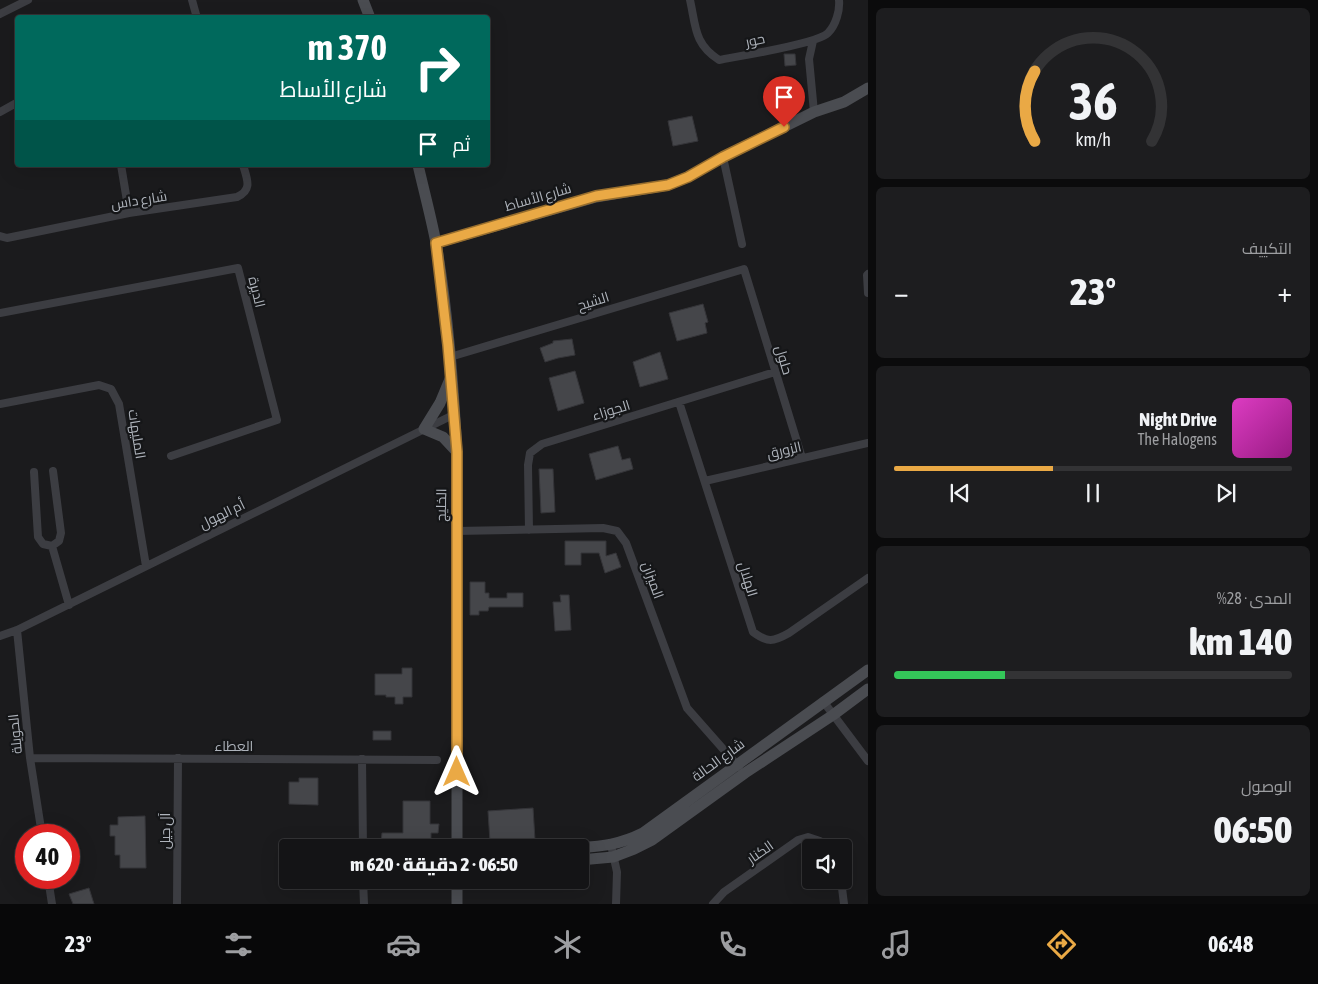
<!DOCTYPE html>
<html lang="ar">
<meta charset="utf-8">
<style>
body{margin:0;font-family:"Asap Condensed",Cairo,sans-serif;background:#1d1d1f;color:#f1f3f6;direction:rtl;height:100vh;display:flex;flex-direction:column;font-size:19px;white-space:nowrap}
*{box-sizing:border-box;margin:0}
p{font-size:16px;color:#9d9ea1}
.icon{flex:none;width:28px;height:28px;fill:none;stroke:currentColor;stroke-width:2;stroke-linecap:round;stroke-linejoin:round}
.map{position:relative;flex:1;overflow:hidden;direction:ltr}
.details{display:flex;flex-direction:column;gap:8px;padding:8px;background:#0b0b0c;width:450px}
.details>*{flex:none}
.hud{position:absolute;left:15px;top:15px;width:475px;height:152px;border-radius:5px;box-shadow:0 5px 20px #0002,0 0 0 1px #333335;direction:rtl;background:#00695c;color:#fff;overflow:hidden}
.controls{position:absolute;left:802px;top:839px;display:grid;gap:10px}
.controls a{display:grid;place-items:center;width:50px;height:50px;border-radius:5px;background:#141416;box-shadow:0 5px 20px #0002,0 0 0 1px #333335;font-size:25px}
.speed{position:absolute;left:15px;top:824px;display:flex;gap:10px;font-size:25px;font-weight:700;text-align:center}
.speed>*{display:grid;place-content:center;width:65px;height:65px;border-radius:50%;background:#141416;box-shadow:0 5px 20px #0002,0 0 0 1px #333335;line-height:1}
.speed .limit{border:8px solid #d22;background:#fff;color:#111}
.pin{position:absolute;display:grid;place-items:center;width:42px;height:42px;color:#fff;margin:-51px -21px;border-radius:50% 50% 50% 0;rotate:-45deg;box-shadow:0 0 5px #0007}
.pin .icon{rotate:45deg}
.me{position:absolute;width:55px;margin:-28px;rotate:0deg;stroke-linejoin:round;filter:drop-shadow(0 0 4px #0008)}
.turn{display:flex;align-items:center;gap:18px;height:105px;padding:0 20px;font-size:22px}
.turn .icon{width:65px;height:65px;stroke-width:2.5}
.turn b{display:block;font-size:35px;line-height:42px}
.then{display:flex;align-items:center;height:48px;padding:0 20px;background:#0003;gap:10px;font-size:19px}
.big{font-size:38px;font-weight:800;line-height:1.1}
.details .card{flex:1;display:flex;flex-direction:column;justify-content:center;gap:8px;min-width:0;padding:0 18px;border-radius:8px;background:#1d1d1f}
.details .dial{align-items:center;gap:0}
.dial svg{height:130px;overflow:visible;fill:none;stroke:#333335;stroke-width:7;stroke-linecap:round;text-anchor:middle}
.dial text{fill:#f1f3f6;stroke:none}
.song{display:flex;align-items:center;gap:15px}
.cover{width:60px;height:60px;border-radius:8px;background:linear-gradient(135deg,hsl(310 70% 55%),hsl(310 70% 35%))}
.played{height:5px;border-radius:2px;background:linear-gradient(90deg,#eaa945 40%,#333335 40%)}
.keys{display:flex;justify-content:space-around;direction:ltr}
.heat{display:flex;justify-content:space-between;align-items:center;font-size:28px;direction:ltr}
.charge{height:8px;border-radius:4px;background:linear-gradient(90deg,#34c759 28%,#333335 0)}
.trip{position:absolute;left:279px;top:839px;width:310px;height:50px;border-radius:5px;background:#141416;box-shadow:0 5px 20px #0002,0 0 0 1px #333335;font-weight:800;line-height:50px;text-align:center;direction:rtl}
.tabs{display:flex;height:80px;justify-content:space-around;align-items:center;background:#080809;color:#9d9ea1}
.tabs .icon{width:35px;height:35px}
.tabs .active{color:#eaa945}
.tabs b{font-size:22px;color:#f1f3f6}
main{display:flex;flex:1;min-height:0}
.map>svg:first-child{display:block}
</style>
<main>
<section class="details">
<div class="card dial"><svg viewBox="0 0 100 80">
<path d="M14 69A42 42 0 1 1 86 69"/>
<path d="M14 69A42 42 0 0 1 14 26" stroke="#eaa945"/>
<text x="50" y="56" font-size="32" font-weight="700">36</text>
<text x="50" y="72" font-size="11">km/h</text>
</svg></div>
<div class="card"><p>التكييف</p>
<div class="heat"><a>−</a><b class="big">23°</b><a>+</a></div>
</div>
<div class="card">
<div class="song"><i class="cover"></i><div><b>Night Drive</b><p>The Halogens</p></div></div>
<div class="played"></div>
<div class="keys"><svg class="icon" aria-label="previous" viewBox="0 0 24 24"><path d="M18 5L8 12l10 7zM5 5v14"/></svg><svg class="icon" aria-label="pause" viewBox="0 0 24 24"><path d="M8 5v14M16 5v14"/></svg><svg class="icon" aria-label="next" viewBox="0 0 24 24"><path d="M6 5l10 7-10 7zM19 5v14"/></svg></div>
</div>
<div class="card"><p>المدى · 28%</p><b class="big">140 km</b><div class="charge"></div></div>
<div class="card"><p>الوصول</p><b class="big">06:50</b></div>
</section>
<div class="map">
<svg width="868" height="904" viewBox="0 0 868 904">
<rect width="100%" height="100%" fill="#1b1b1d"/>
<path fill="#45464a" stroke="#353539" d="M784,54h11l1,11 -11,1z
M692,116l6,25 -25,5 -5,-25z
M703,304l5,18 -3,1 2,10 -30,8 -8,-28z
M572,339l3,16 -17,3 -13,4 -5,-14 13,-5v-2z
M660,352l8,27 -28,8 -7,-25z
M575,371l9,32 -26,8 -9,-33z
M618,446l4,14 8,-2 3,11 -37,11 -7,-26z
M539,469h14l2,43 -14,1z
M565,541h41v15l10,-3 5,14 -16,6 -6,-20h-18v12h-16z
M470,582h15v11h4v5h18v-5h16v14h-34l-1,4h-9v4h-9z
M560,595h9l2,35 -16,1 -2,-29h8z
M402,668h10v29h-9v7h-8v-7h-9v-2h-11v-21h27z
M373,731h18v9h-18z
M299,778h19v27l-29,-1v-22h10z
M403,801h27v23h9l-1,9h-7v7h-19l-1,3h-30l1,-10h21z
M533,808l2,32 -45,2 -2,-31z
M145,816l1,52h-26v-13h-5v-19h-5v-11h8v-8z
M89,888l5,16h-21l-4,-10z"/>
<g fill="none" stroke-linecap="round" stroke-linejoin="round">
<path stroke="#3c3d42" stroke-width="8" d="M192,0l5,18
M690,0c6,27 4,44 29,60 20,-4 98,-16 109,-27 8,-8 12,-23 11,-33
M0,14l28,-14
M813,41l-4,18 5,53
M0,112l18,-10
M723,157l19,87
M121,165l8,48
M0,236l7,2 122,-25 108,-16c16,-7 10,-18 6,-32
M868,274l-1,1 1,18
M0,313l238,-45 39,152 -106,36
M450,357l294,-88 58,189
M679,402l74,230c15,11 20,10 36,1l79,-55
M0,404l99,-19 12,4 8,15 27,162
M34,472l4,65 5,7 9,2 7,-5 2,-8 -8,-62
M705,481l163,-38
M529,530l-1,-65 2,-12 12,-9 233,-72
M456,531l147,-3 14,3 9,12 61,165 52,59
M52,546l17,59
M17,630l13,128 12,77
M0,636l17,-6 438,-216
M823,701l45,60
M30,758l407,2
M362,759l1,89
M611,845l6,27 -1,32
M48,878l4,26
M363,880l1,24
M841,880l3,24
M177,904l1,-146
M713,904l11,-12 74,-52 10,-3 12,4 3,7"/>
<path stroke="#4a4c51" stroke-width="11" d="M363,0l7,18
M418,165c6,26 13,52 18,78 12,69 17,140 21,209v396
M436,243l160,-46 72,-12 20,-8 35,-20 91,-45 30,-10 24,-14
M450,379l-10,24 -16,26 19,8 14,15
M576,848c26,-2 43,-3 67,-15l225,-163
M580,860l33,-3 21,-8 18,-9 93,-67 88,-58 35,-26
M457,880v24"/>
</g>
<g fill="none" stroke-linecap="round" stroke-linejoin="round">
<defs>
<path id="route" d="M457,772v-320l-9,-107 -12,-102 160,-47 72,-11 20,-8 35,-20 61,-30"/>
</defs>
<use href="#route" stroke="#986e2d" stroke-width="12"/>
<use href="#route" stroke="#eaa945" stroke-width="9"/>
</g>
<g text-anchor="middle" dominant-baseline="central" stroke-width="4.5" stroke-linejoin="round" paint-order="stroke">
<g font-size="14" fill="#aeb3bb" stroke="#151618">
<text transform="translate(755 40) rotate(-12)">حور</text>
<text transform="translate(538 197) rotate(-16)">شارع الأساط</text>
<text transform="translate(139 200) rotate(-9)">شارع داس</text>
<text transform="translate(257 292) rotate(76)">الديرة</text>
<text transform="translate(593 301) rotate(-17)">الشيح</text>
<text transform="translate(784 360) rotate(73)">حلول</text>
<text transform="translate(611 410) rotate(-17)">الجوزاء</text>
<text transform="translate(137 434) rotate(81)">المليهات</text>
<text transform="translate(784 450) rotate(-13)">الزورق</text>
<text transform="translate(441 505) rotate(-89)">الخليج</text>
<text transform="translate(222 514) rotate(-26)">أم الهول</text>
<text transform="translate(748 579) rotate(73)">الهلال</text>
<text transform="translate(653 580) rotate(70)">الميزان</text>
<text transform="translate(15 734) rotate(-96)">الحويلة</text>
<text x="234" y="746">العطاء</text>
<text transform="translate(718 760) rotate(-36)">شارع الحالة</text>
<text transform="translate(165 831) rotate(-90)">آل جيل</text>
<text transform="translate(760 852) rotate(-35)">الكنار</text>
</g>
</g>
</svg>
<div class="controls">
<a><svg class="icon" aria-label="sound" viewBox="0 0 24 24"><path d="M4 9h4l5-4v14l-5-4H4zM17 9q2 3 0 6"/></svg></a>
</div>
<div class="speed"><div class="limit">40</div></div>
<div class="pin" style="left:784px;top:127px;background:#d93025"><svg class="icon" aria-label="arrive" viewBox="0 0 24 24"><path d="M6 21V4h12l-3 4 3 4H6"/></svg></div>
<svg class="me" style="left:457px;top:772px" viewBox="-20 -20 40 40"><path d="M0-17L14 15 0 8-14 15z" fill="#eaa945" stroke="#fff" stroke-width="4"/></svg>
<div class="trip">06:50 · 2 دقيقة · 620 m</div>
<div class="hud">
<div class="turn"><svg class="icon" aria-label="right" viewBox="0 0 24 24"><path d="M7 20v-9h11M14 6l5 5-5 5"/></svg><div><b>370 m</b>شارع الأساط</div></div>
<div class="then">ثم<svg class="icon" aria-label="arrive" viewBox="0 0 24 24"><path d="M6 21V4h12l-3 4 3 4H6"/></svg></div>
</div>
</div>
</main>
<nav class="tabs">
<b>06:48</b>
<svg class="icon active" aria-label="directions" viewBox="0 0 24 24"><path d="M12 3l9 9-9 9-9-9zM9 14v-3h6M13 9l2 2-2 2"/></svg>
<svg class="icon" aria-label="music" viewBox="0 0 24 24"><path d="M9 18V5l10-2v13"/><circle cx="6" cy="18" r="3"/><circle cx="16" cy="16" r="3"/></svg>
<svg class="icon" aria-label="phone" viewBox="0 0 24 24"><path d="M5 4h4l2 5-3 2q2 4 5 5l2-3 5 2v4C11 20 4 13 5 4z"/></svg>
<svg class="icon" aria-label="climate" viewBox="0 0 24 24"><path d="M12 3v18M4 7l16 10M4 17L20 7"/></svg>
<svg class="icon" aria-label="car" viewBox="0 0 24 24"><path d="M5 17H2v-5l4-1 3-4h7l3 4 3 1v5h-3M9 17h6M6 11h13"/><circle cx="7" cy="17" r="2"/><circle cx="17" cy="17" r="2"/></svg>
<svg class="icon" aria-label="filters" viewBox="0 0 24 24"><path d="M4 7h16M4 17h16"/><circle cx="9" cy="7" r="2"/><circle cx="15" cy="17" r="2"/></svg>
<b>23°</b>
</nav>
